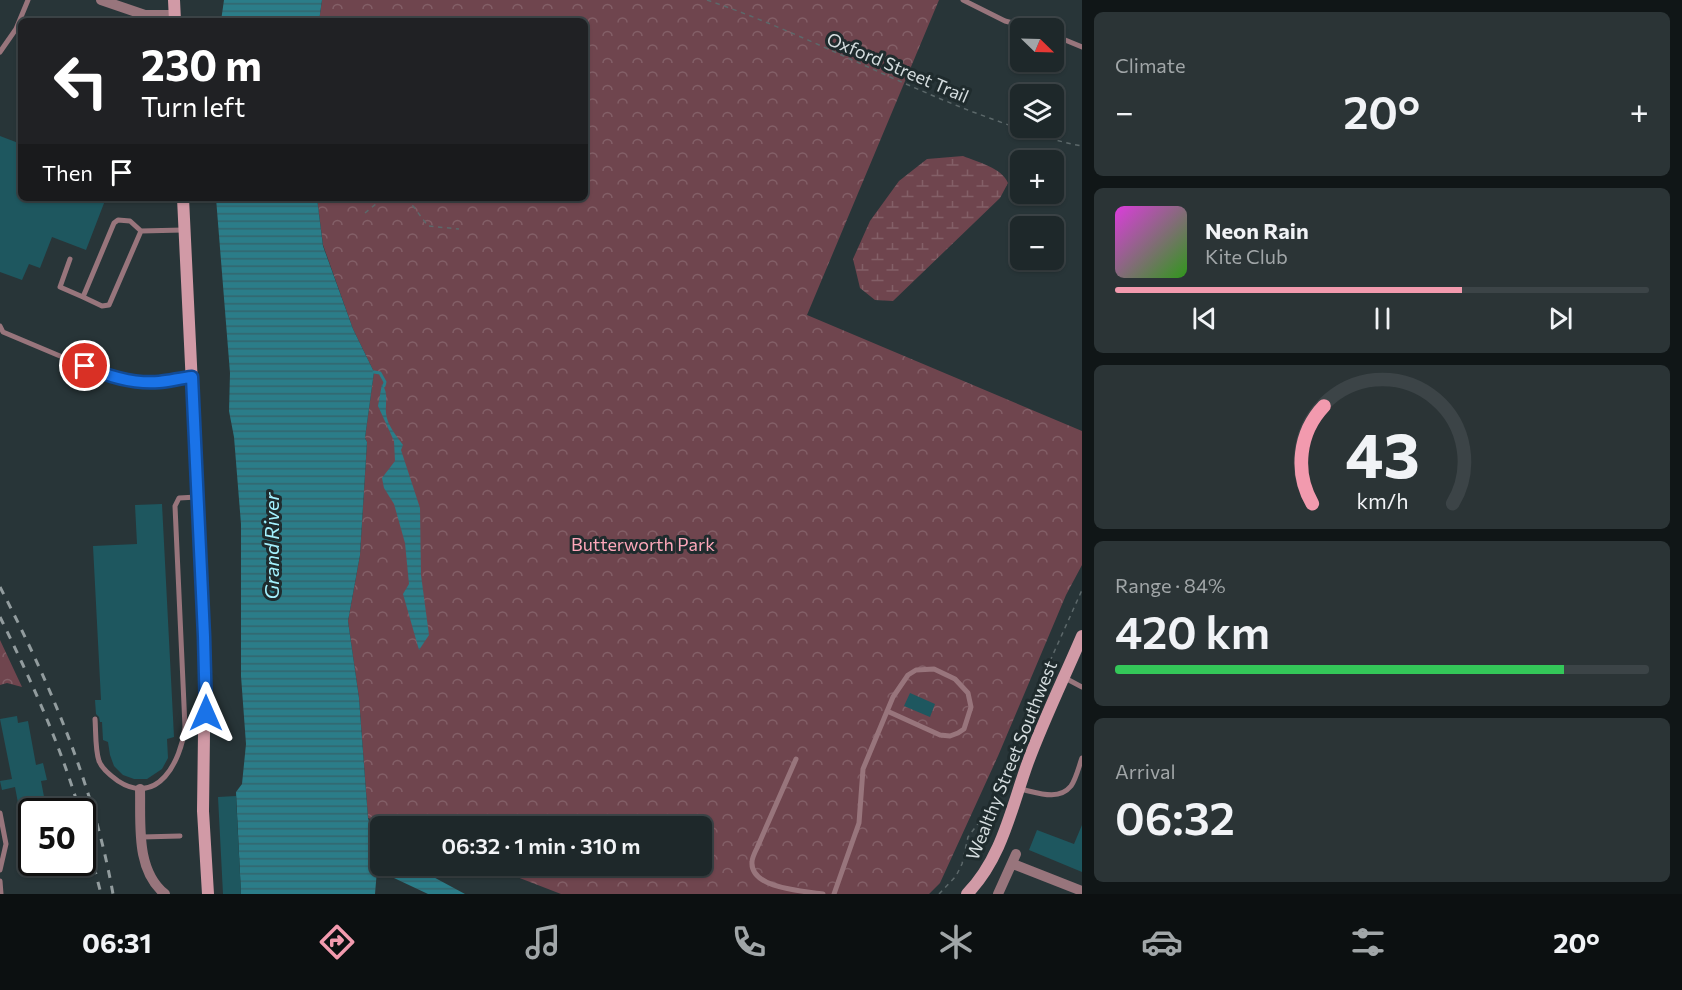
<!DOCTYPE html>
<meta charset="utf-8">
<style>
body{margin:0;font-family:Commissioner,sans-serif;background:#2b3436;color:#f1f3f6;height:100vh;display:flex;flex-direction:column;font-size:22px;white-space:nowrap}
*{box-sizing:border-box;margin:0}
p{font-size:20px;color:#a1a6a8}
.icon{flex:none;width:33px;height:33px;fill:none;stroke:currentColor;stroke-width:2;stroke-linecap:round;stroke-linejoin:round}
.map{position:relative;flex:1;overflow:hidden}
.sheet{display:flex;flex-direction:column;gap:12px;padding:12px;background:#101617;width:600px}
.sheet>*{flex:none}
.top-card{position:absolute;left:18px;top:18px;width:570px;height:183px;border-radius:9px;box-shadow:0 2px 4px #0004,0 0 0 2px #3c4447;background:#202124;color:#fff;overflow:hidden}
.needle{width:39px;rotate:113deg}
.buttons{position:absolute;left:1010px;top:18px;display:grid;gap:12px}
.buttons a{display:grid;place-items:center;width:54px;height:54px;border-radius:9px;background:#1e282a;box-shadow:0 2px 4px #0004,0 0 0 2px #3c4447;font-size:30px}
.speed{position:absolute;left:18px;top:798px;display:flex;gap:12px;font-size:30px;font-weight:700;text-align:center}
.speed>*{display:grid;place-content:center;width:78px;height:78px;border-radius:50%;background:#1e282a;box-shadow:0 2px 4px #0004,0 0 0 2px #3c4447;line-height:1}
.speed .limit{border:3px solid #111;border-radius:9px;background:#fff;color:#111}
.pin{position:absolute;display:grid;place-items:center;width:51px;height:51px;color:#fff;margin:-26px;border:3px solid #fff;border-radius:50%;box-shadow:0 2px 6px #0007}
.me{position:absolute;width:66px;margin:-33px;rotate:0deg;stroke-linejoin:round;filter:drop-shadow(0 0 4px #0008)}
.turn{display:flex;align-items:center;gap:21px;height:126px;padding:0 24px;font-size:27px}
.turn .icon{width:78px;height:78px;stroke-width:2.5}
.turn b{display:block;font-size:42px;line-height:51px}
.then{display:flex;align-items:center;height:57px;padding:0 24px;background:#0003;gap:12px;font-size:22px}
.big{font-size:45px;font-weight:600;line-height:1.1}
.sheet .widget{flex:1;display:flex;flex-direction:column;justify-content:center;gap:9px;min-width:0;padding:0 21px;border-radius:9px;background:#2b3436}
.sheet .dial{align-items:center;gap:0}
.dial svg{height:156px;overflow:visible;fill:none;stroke:#3c4447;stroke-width:7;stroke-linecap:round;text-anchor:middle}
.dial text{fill:#f1f3f6;stroke:none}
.song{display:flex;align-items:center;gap:18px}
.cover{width:72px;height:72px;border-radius:9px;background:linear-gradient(135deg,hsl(300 70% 55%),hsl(110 70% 35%))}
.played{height:6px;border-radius:3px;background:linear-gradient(90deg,#f29aae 65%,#3c4447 65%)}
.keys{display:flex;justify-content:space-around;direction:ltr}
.heat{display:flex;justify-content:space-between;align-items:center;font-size:33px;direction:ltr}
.charge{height:9px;border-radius:4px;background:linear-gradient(90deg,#34c759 84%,#3c4447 0)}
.trip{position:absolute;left:370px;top:816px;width:342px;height:60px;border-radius:9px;background:#1e282a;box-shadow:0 2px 4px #0004,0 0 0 2px #3c4447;font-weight:600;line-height:60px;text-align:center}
.dock{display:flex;height:96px;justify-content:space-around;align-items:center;background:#0c1011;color:#a1a6a8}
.dock .icon{width:42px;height:42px}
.dock .selected{color:#f29aae}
.dock b{font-size:27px;color:#f1f3f6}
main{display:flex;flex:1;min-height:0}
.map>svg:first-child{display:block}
</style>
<main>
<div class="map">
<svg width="1082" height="894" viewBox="0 0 1082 894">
<defs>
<pattern id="forest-crowns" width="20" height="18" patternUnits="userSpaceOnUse" patternTransform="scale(1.5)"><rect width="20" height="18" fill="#6f454e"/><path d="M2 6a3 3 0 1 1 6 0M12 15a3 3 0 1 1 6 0" fill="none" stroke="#835f67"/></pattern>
<pattern id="wetland-marsh" width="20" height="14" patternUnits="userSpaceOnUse" patternTransform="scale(1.5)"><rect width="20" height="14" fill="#6f454e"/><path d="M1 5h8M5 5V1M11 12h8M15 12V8" fill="none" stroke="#835f67"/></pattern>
<pattern id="water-rules" width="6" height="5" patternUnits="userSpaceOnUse" patternTransform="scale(1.5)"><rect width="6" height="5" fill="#2b7d89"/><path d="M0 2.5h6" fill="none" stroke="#33656d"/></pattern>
</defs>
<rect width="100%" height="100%" fill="#283538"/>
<path fill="url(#forest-crowns)" d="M322,0h617l-132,315 275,116v134l-16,30 -68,161 -58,127 -11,11h-368l-72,-28h213v-40h-313l-21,-8 -9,-120 -11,-77 12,-66 7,-113 -2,-4 9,-66 -21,-43 -30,-84 -6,-47h268v-177h-266z
M0,640l22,47 -15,-4 -7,2z"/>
<path fill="url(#wetland-marsh)" d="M963,156c15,6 39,12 45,27l-8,15 -107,103 -18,-1 -15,-12 -7,-29 17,-38 29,-40 28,-22z"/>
<path fill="url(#water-rules)" d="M224,0h98l-3,21h-98z
M216,198h101l6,48 30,83 21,43 -9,66 2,4 -7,113 -12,66 11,77 9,120 8,27 5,3v18h32l52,28h-37l-51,-24 -2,24h-134l-5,-102 6,-8 4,-40 -5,-68v-152l-7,-87 -5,-26 1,-38z
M382,384c7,10 3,18 4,29 1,12 10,22 17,32l-2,5 19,58 1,67 8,60 -10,15 -16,-56 6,-10 -4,-41 -11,-39 -10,-16 -2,-10 13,-17 -1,-20 -16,-35z"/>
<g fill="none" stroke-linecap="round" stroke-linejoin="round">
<path stroke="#2b7d89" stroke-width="3" d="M374,372l6,1 5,9 -1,4"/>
</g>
<path fill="#1e575f" d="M0,136l21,8v54h85l-20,52 -34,-13 -12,31 -11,-4 -7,16 -22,-8z
M162,504l12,233 -7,2 1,19 -6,11 -15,10h-13l-11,-4 -9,-9 -4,-11 -2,-13 -5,-2 -1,-18h-2l-1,-5 -3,-3 -1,-14h6l-8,-154 44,-2 -2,-39z
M910,693l25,11 -5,13 -26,-11z
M17,716l1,7 10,-2 8,44 7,-2 4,17 -6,1 6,31h-15v5l-11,2 -6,-32 -13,3 -2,-9 12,-2 -12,-60z
M236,796l5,98h-18l-5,-97z
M1082,825v47l-53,-22 8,-20 37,14z"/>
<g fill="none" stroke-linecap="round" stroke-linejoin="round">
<path stroke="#5c686a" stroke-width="1.5" stroke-dasharray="4.5 4.5" stroke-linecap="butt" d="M707,0c91,31 176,77 266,112 36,13 71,27 109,34
M407,198l21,28 31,3
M365,213l18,-15
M939,894l17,-18 6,-12 6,-27 24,-32 45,-115 45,-100"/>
<path stroke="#98757c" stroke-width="5" d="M963,0l42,21 27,7
M1053,35l29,12
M0,52l16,-23 12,-29
M141,231l-11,-10 -12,-1 -4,3 -31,74 19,9 7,-1 32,-74 42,-1
M70,259l-10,28 23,10
M0,326l3,6 102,43 52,7 34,-5
M1065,678l17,9
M95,719c1,13 0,30 4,42 3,8 12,15 19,20 40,26 63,-20 67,-54l-10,-221 4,-8 18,-1
M796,759l-39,89c-2,4 -5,10 -5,14 -2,27 53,29 71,32
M1020,789c16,3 38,13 51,-3 5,-7 8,-20 11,-28
M0,813l6,31 -6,26
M142,837l38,-1
M0,881l1,13
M834,894l25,-71 4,-54 30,-72 15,-22 8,-5 18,-1 21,10 13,14 3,14 -7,22 -6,4 -8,3 -10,-1 -53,-24"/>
<path stroke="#98757c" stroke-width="10" d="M101,0l44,15h29
M140,789c1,34 -5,81 25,105
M1013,864l69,27
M998,894l18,-40"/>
<path stroke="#d19aa6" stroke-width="12" d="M174,0l1,21
M183,198l22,458 -2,155 5,83
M967,894c35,-36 44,-85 61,-132 16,-43 36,-84 54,-126"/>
<path stroke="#929c9e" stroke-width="3" stroke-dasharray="8 8" stroke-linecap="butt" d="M0,587c50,96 94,200 113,307
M0,617c31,63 60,127 80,195
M82,820l19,74"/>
</g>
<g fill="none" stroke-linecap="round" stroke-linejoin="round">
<defs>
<path id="route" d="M85,366c22,10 49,18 74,16 11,-1 22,-4 33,-5l12,259 2,77"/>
</defs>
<use href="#route" stroke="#114b97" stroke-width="15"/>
<use href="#route" stroke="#1a73e8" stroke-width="10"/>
</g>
<g text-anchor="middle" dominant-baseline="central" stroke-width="6" stroke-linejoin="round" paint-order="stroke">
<g font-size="18" fill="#d5dddf" stroke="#1f2b2d">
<text transform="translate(898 67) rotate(23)">Oxford Street Trail</text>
<text transform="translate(1011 760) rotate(-68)">Wealthy Street Southwest</text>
</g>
<g font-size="18" fill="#fea8bb" stroke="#1f2b2d">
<text x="643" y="544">Butterworth Park</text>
</g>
<g font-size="20" font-style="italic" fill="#a4f1fe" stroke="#1f2b2d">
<text transform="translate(271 546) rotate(-90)">Grand River</text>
</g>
</g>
</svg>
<div class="buttons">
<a><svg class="needle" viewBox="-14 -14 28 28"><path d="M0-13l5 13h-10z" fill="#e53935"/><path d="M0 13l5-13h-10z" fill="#a1a6a8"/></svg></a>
<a><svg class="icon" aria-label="layers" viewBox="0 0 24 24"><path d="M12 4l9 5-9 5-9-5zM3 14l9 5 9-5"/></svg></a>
<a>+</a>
<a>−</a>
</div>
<div class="speed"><div class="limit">50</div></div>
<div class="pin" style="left:85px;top:366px;background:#d93025"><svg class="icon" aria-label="arrive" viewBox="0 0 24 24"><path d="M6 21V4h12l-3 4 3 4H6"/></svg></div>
<svg class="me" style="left:206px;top:713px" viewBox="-20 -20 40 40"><path d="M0-17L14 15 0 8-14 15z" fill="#1a73e8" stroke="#fff" stroke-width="4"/></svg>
<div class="trip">06:32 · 1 min · 310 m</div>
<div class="top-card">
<div class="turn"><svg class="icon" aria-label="left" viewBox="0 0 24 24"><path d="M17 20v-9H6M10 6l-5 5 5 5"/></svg><div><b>230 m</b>Turn left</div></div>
<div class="then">Then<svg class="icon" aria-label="arrive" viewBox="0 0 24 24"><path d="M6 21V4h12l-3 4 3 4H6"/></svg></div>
</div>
</div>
<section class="sheet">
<div class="widget"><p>Climate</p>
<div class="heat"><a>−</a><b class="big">20°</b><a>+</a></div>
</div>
<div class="widget">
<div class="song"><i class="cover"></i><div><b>Neon Rain</b><p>Kite Club</p></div></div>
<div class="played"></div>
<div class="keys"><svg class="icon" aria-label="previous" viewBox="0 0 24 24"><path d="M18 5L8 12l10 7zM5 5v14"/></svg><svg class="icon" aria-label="pause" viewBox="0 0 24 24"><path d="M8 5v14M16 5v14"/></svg><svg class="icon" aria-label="next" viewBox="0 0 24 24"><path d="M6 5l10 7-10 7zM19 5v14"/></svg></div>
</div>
<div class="widget dial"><svg viewBox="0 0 100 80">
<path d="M14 69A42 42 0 1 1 86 69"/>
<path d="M14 69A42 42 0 0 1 20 19" stroke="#f29aae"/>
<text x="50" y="56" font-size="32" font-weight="700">43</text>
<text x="50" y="72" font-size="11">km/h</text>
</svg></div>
<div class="widget"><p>Range · 84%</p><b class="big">420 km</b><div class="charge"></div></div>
<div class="widget"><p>Arrival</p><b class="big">06:32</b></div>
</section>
</main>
<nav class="dock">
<b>06:31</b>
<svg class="icon selected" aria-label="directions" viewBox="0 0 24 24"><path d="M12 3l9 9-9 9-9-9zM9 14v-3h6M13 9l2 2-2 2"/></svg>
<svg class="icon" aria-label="music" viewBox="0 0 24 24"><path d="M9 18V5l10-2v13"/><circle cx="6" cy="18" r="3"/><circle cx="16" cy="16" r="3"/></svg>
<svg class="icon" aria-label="phone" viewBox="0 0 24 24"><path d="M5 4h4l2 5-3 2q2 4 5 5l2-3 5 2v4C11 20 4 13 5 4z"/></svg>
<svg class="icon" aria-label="climate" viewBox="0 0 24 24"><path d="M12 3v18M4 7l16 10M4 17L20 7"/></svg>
<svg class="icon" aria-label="car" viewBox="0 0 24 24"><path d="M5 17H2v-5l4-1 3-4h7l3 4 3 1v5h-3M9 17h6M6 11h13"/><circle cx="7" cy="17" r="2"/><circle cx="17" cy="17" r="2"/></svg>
<svg class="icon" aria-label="filters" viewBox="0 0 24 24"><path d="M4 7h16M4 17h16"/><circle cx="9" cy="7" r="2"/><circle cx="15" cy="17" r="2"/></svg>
<b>20°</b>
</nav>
